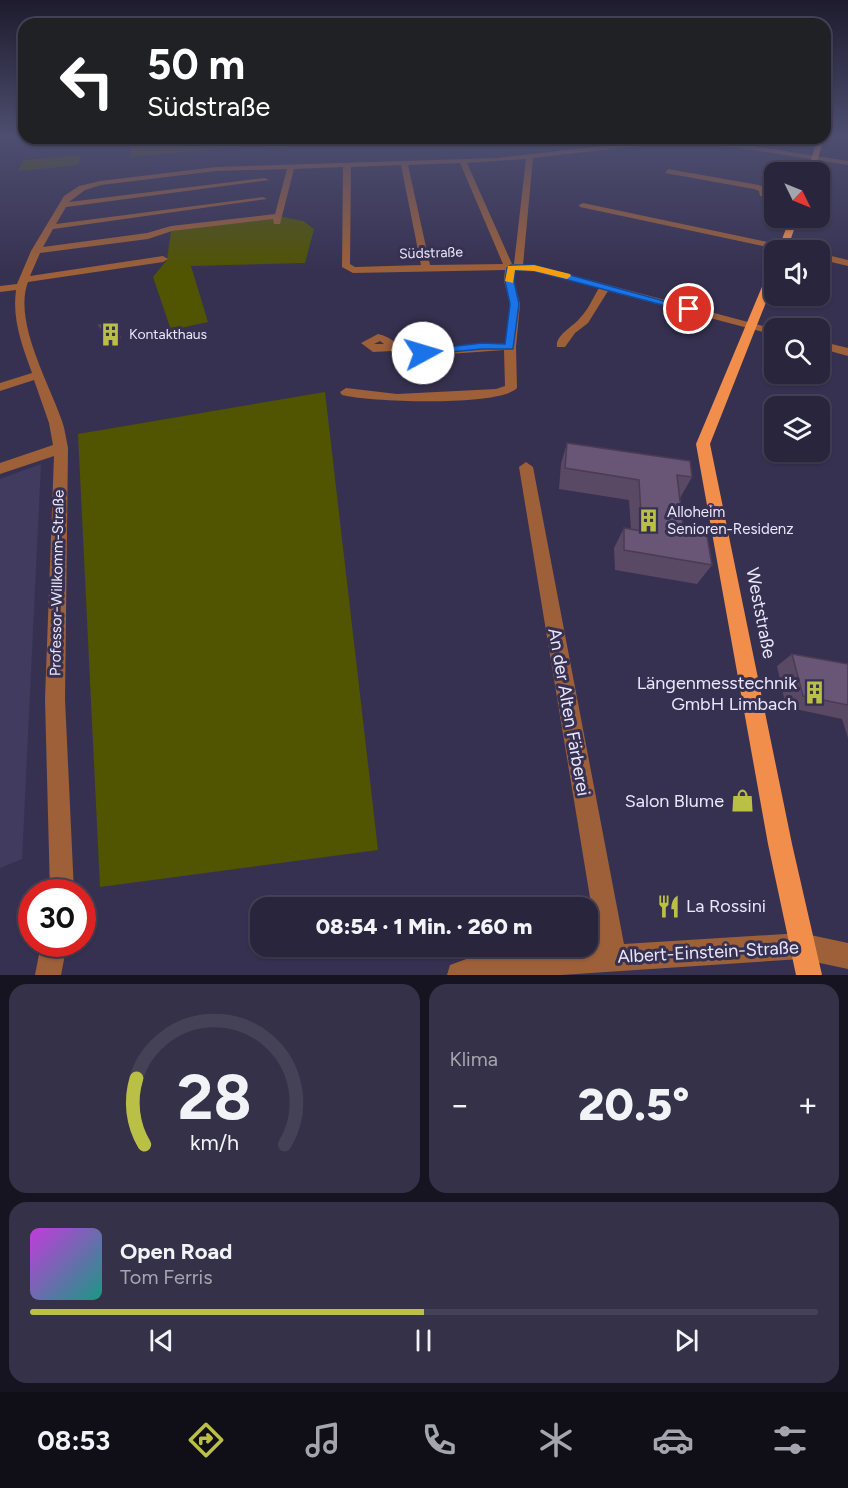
<!DOCTYPE html>
<html lang="de">
<meta charset="utf-8">
<style>
body{margin:0;font-family:Figtree,sans-serif;background:#353148;color:#f1f3f6;height:100vh;display:flex;flex-direction:column;font-size:22px;white-space:nowrap}
*{box-sizing:border-box;margin:0}
p{font-size:20px;color:#a5a5b0}
.icon{flex:none;width:33px;height:33px;fill:none;stroke:currentColor;stroke-width:2;stroke-linecap:round;stroke-linejoin:round}
.map{position:relative;height:975px;overflow:hidden}
.sheet{display:flex;flex-direction:column;gap:9px;padding:9px;background:#171422;flex:1}
.sheet>*{flex:none}
.top-card{position:absolute;left:18px;top:18px;width:813px;height:126px;border-radius:18px;box-shadow:0 2px 4px #0004,0 0 0 2px #454257;background:#202124;color:#fff;overflow:hidden}
.needle{width:39px;rotate:133deg}
.fabs{position:absolute;left:764px;top:162px;display:grid;gap:12px}
.fabs a{display:grid;place-items:center;width:66px;height:66px;border-radius:12px;background:#29253d;box-shadow:0 2px 4px #0004,0 0 0 2px #454257;font-size:30px}
.speed{position:absolute;left:18px;top:879px;display:flex;gap:12px;font-size:30px;font-weight:700;text-align:center}
.speed>*{display:grid;place-content:center;width:78px;height:78px;border-radius:50%;background:#29253d;box-shadow:0 2px 4px #0004,0 0 0 2px #454257;line-height:1}
.speed .limit{border:9px solid #d22;background:#fff;color:#111}
.pin{position:absolute;display:grid;place-items:center;width:51px;height:51px;color:#fff;margin:-26px;border:3px solid #fff;border-radius:50%;box-shadow:0 2px 6px #0007}
.me{position:absolute;width:66px;margin:-33px;rotate:84deg;stroke-linejoin:round;filter:drop-shadow(0 0 4px #0008)}
.turn{display:flex;align-items:center;gap:21px;height:126px;padding:0 30px;font-size:27px}
.turn .icon{width:78px;height:78px;stroke-width:2.5}
.turn b{display:block;font-size:42px;line-height:51px}
.big{font-size:45px;font-weight:800;line-height:1.1}
.sheet .widget{flex:1;display:flex;flex-direction:column;justify-content:center;gap:9px;min-width:0;padding:0 21px;border-radius:18px;background:#353148}
.sheet .dial{align-items:center;gap:0}
.dial svg{height:156px;overflow:visible;fill:none;stroke:#454257;stroke-width:7;stroke-linecap:round;text-anchor:middle}
.dial text{fill:#f1f3f6;stroke:none}
.song{display:flex;align-items:center;gap:18px}
.cover{width:72px;height:72px;border-radius:9px;background:linear-gradient(135deg,hsl(290 70% 55%),hsl(170 70% 35%))}
.played{height:6px;border-radius:3px;background:linear-gradient(90deg,#bac045 50%,#454257 50%)}
.keys{display:flex;justify-content:space-around;direction:ltr}
.heat{display:flex;justify-content:space-between;align-items:center;font-size:33px;direction:ltr}
.sheet .tiles{flex:1;display:grid;gap:9px;grid-template-columns:1fr 1fr}
.widget:last-child{grid-column:span 2}
.trip{position:absolute;left:250px;top:897px;width:348px;height:60px;border-radius:18px;background:#29253d;box-shadow:0 2px 4px #0004,0 0 0 2px #454257;font-weight:800;line-height:60px;text-align:center}
.dock{display:flex;height:96px;justify-content:space-around;align-items:center;background:#100f18;color:#a5a5b0}
.dock .icon{width:42px;height:42px}
.dock .active{color:#bac045}
.dock b{font-size:27px;color:#f1f3f6}
.map>svg:first-child{display:block}
</style>
<div class="map">
<svg width="848" height="975" viewBox="0 0 848 975">
<rect width="100%" height="100%" fill="#373151"/>
<path fill="#413b60" d="M41,464l-19,395 -22,9v-389z"/>
<path fill="#515400" d="M131,138h158v11l-35,-4 -123,12z
M81,155l-3,10 -60,6 6,-11z
M278,216l25,5 11,8 -9,34 -114,3 17,56 -37,8 -18,-53 14,-17 4,-29z
M325,392l53,458 -278,37 -22,-453z"/>
<g fill="none" stroke-linecap="round" stroke-linejoin="round">
<path fill="#9d6039" fill-rule="evenodd" d="M664,139l69,4 115,18v4l-115,-18 -69,-4 -131,15 -10,107 14,1 237,63v6l-166,-44 -20,32 -13,10 -10,14h-8c-2,-12 16,-20 23,-29 8,-8 13,-20 19,-30l-65,-17 -19,-1 -1,11 6,23 -4,43 1,41c-17,19 -148,14 -175,7l-2,-3 6,-4 51,6 99,-5 9,-3 -1,-36 -82,6 -30,-5 -19,1 -12,-9 17,-9c13,2 19,13 33,14 31,4 63,-5 94,-4l5,-40 -6,-23 1,-11 -152,3 -11,-6 1,-100 -49,2 -14,55h-6l-1,-5 -101,12 -24,8 -108,14 -10,23 133,-20 5,3 -5,3 -135,20c-15,39 21,101 34,139 3,8 4,18 6,27l-3,251 9,193h-24l-5,-193 9,-243 -54,18v-11l53,-18 -4,-22 -15,-43 -34,11v-8l32,-10c-10,-28 -20,-53 -16,-83l-16,2v-6l17,-2 14,-33 33,-55 15,-10 21,-5 116,-14 281,-9zM526,159l-12,105h-2l-45,-101zM460,163l43,101 -73,1 -22,-100zM401,165l20,100 -66,2 -5,-3 1,-97zM287,169l-12,45 -104,12 -24,7 -104,14 10,-18 214,-30 -4,-2 -207,27 10,-17 203,-27 -4,-2 -196,24 16,-12 16,-5 115,-14zM380,341l4,3h-10z
M668,169l91,16 7,3 1,4 7,2v4l-14,-2 -1,-5 -5,-2 -89,-16z
M583,203l208,44 5,3h-15l-201,-43 -1,-2z
M819,253l29,7v6l-29,-7z
M819,341l29,7v8l-29,-8z
M526,462l7,5 91,477 177,-11 47,10v26l-47,-10 -240,16h-114l3,-10 30,-11 118,-8 -79,-479z
M41,944h26l-6,31h-26z"/>
<path fill="#f28e4b" fill-rule="evenodd" d="M818,138h6l-10,34h-7z
M790,218h8l-11,32h-9z
M774,267v15l-64,162 82,400 30,131h-26l-28,-131 -72,-400 73,-174z"/>
</g>
<path fill="#5a4965" d="M567,443l125,34 -12,21v-1l3,29 29,39 -15,19 -82,-14 -1,-22 10,-20 7,1 -2,-29 -70,-11 2,-25z
M792,654l56,10v74l-6,-19 -56,-12 -9,-41z"/>
<path fill="#4a3c53" d="M119,333l3,5 -14,4 -2,-5z"/>
<path fill="#695576" stroke="#4a3c53" stroke-width="1.5" d="M112,321l7,12 -13,4 -8,-12z
M567,443l123,18 2,16 -15,-2 6,51 23,4 6,35 -88,-15v-22l18,3 -3,-51 -74,-12z
M792,654l56,10v41l-45,-9z"/>
<linearGradient id="sky" x2="0" y2="1"><stop stop-color="#1e1b2d"/><stop offset="0.5" stop-color="#4d4e70"/><stop offset="1" stop-color="#4d4e70" stop-opacity="0"/></linearGradient>
<rect width="848" height="271" fill="url(#sky)"/>
<path fill="#1a73e8" stroke="#114b97" stroke-width="1.5" d="M511,265h23l159,44 -4,3 -155,-41 -19,-1 -1,11 5,23 -6,45h-31l-63,6v-4l4,-1 59,-7 23,1 5,-40 -5,-23 2,-13z"/>
<path fill="#f59e0b" d="M534,265l36,9 1,2 -4,3 -33,-8 -19,-1 -2,13 -8,-2 3,-15z"/>
<defs>
<symbol id="building-bare" viewBox="-9 -9 18 18"><path d="M-4-6H4V6H1V3H-1V6H-4ZM-2.5-4.3h1.7v1.8h-1.7ZM.8-4.3h1.7v1.8H.8ZM-2.5-1h1.7V.8h-1.7ZM.8-1h1.7V.8H.8Z" fill="#bac045" stroke="#373151" stroke-width="2.5" paint-order="stroke"/></symbol>
<symbol id="shop-bare" viewBox="-9 -9 18 18"><path d="M-5-2.5h2.3a2.7 3.5 0 0 1 5.4 0H5L5.5 6h-11ZM-1.5-2.5h3a1.5 2.3 0 0 0-3 0Z" fill="#bac045" stroke="#373151" stroke-width="2.5" paint-order="stroke"/></symbol>
<symbol id="restaurant-bare" viewBox="-9 -9 18 18"><path d="M-5-6h1v4h1v-4h1v4h1v-4h1v5L-1.5 .5V6h-2V.5L-5-1ZM5-6V6H3V1.5H1.5Q1.5-4 5-6Z" fill="#bac045" stroke="#373151" stroke-width="2.5" paint-order="stroke"/></symbol>
</defs>
<g fill-rule="evenodd">
<use href="#building-bare" x="94" y="318" width="33" height="33"/>
<use href="#building-bare" x="632" y="504" width="33" height="33"/>
<use href="#building-bare" x="798" y="676" width="33" height="33"/>
<use href="#shop-bare" x="726" y="784" width="33" height="33"/>
<use href="#restaurant-bare" x="652" y="890" width="33" height="33"/>
</g>
<g text-anchor="middle" dominant-baseline="central" stroke-width="6" stroke-linejoin="round" paint-order="stroke">
<g font-size="14" fill="#eae7fc" stroke="#373151">
<text transform="translate(431 253) rotate(-2)">Südstraße</text>
</g>
<g font-size="14" fill="#eae7fc" stroke="#373151" text-anchor="start">
<text x="129" y="334">Kontakthaus</text>
</g>
<g font-size="15" fill="#eae7fc" stroke="#373151" text-anchor="start">
<text x="667" y="512">Alloheim<tspan x="667" dy="17">Senioren-Residenz</tspan></text>
</g>
<g font-size="15" fill="#eae7fc" stroke="#373151">
<text transform="translate(57 583) rotate(-89)">Professor-Willkomm-Straße</text>
</g>
<g font-size="18" fill="#eae7fc" stroke="#373151">
<text transform="translate(761 613) rotate(79)">Weststraße</text>
<text transform="translate(569 712) rotate(80)">An der Alten Färberei</text>
<text transform="translate(708 952) rotate(-3)">Albert-Einstein-Straße</text>
</g>
<g font-size="18" fill="#eae7fc" stroke="#373151" text-anchor="end">
<text x="797" y="683">Längenmesstechnik<tspan x="797" dy="21">GmbH Limbach</tspan></text>
<text x="724" y="801">Salon Blume</text>
<text x="686" y="906" text-anchor="start">La Rossini</text>
</g>
</g>
</svg>
<div class="fabs">
<a><svg class="needle" viewBox="-14 -14 28 28"><path d="M0-13l5 13h-10z" fill="#e53935"/><path d="M0 13l5-13h-10z" fill="#a5a5b0"/></svg></a>
<a><svg class="icon" aria-label="sound" viewBox="0 0 24 24"><path d="M4 9h4l5-4v14l-5-4H4zM17 9q2 3 0 6"/></svg></a>
<a><svg class="icon" aria-label="search" viewBox="0 0 24 24"><circle cx="10" cy="10" r="6"/><path d="M15 15l6 6"/></svg></a>
<a><svg class="icon" aria-label="layers" viewBox="0 0 24 24"><path d="M12 4l9 5-9 5-9-5zM3 14l9 5 9-5"/></svg></a>
</div>
<div class="speed"><div class="limit">30</div></div>
<div class="pin" style="left:689px;top:309px;background:#d93025"><svg class="icon" aria-label="arrive" viewBox="0 0 24 24"><path d="M6 21V4h12l-3 4 3 4H6"/></svg></div>
<svg class="me" style="left:423px;top:353px" viewBox="-20 -20 40 40"><circle r="19" fill="#fff"/><path d="M0-13L10 11 0 6-10 11z" fill="#1a73e8"/></svg>
<div class="trip">08:54 · 1 Min. · 260 m</div>
<div class="top-card">
<div class="turn"><svg class="icon" aria-label="left" viewBox="0 0 24 24"><path d="M17 20v-9H6M10 6l-5 5 5 5"/></svg><div><b>50 m</b>Südstraße</div></div>
</div>
</div>
<section class="sheet">
<div class="tiles">
<div class="widget dial"><svg viewBox="0 0 100 80">
<path d="M14 69A42 42 0 1 1 86 69"/>
<path d="M14 69A42 42 0 0 1 10 35" stroke="#bac045"/>
<text x="50" y="56" font-size="32" font-weight="700">28</text>
<text x="50" y="72" font-size="11">km/h</text>
</svg></div>
<div class="widget"><p>Klima</p>
<div class="heat"><a>−</a><b class="big">20.5°</b><a>+</a></div>
</div>
<div class="widget">
<div class="song"><i class="cover"></i><div><b>Open Road</b><p>Tom Ferris</p></div></div>
<div class="played"></div>
<div class="keys"><svg class="icon" aria-label="previous" viewBox="0 0 24 24"><path d="M18 5L8 12l10 7zM5 5v14"/></svg><svg class="icon" aria-label="pause" viewBox="0 0 24 24"><path d="M8 5v14M16 5v14"/></svg><svg class="icon" aria-label="next" viewBox="0 0 24 24"><path d="M6 5l10 7-10 7zM19 5v14"/></svg></div>
</div>
</div>
</section>
<nav class="dock">
<b>08:53</b>
<svg class="icon active" aria-label="directions" viewBox="0 0 24 24"><path d="M12 3l9 9-9 9-9-9zM9 14v-3h6M13 9l2 2-2 2"/></svg>
<svg class="icon" aria-label="music" viewBox="0 0 24 24"><path d="M9 18V5l10-2v13"/><circle cx="6" cy="18" r="3"/><circle cx="16" cy="16" r="3"/></svg>
<svg class="icon" aria-label="phone" viewBox="0 0 24 24"><path d="M5 4h4l2 5-3 2q2 4 5 5l2-3 5 2v4C11 20 4 13 5 4z"/></svg>
<svg class="icon" aria-label="climate" viewBox="0 0 24 24"><path d="M12 3v18M4 7l16 10M4 17L20 7"/></svg>
<svg class="icon" aria-label="car" viewBox="0 0 24 24"><path d="M5 17H2v-5l4-1 3-4h7l3 4 3 1v5h-3M9 17h6M6 11h13"/><circle cx="7" cy="17" r="2"/><circle cx="17" cy="17" r="2"/></svg>
<svg class="icon" aria-label="filters" viewBox="0 0 24 24"><path d="M4 7h16M4 17h16"/><circle cx="9" cy="7" r="2"/><circle cx="15" cy="17" r="2"/></svg>
</nav>
